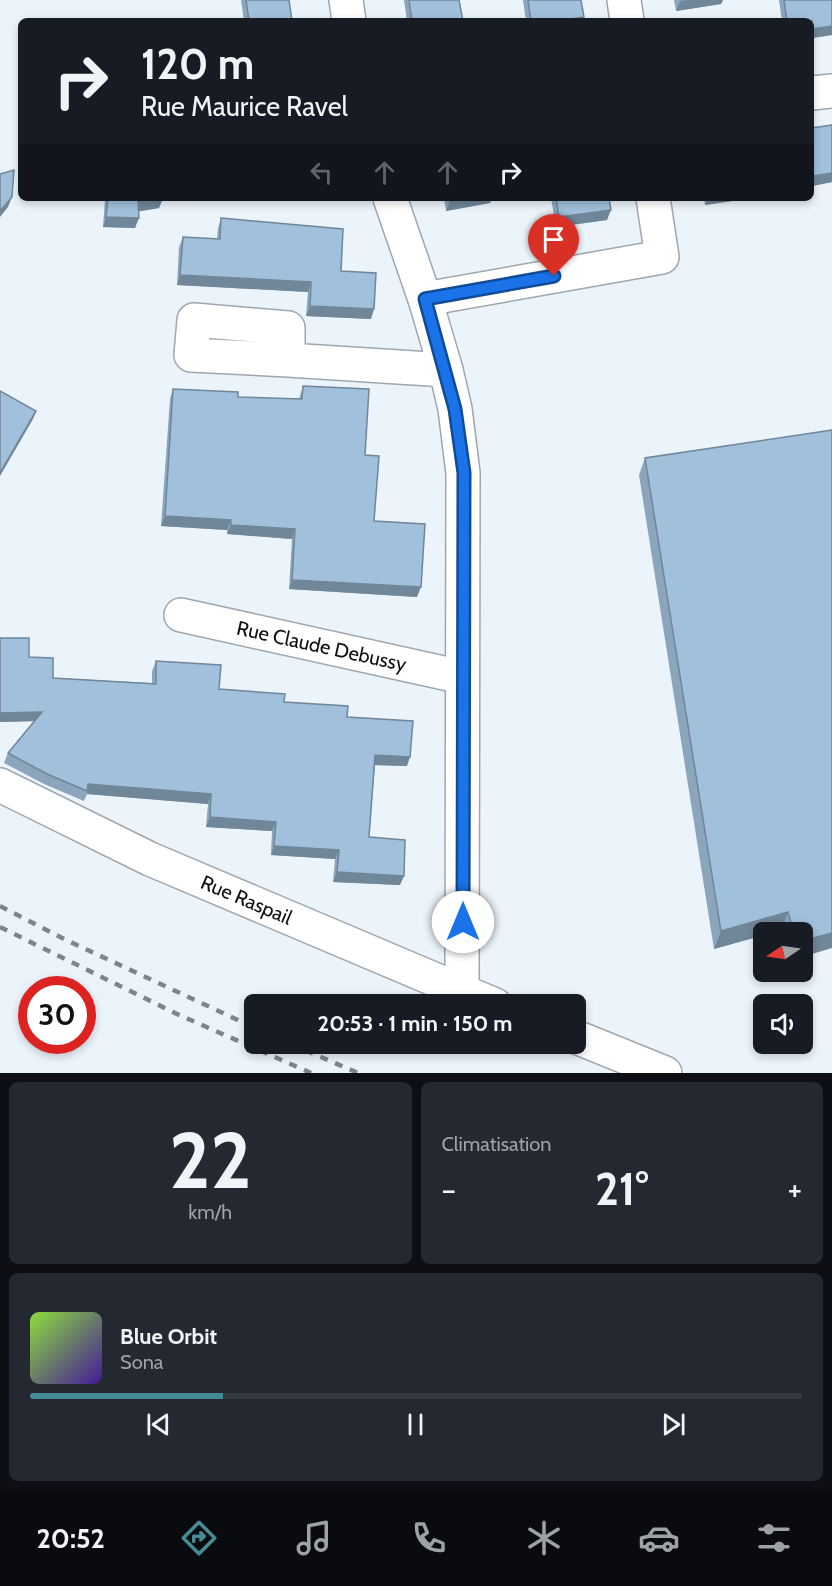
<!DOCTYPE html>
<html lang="fr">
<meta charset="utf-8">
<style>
body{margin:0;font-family:Cabin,sans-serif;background:#242831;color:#f1f3f6;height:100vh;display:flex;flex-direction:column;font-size:22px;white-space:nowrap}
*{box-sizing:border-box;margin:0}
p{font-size:20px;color:#9ea1a6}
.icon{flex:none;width:33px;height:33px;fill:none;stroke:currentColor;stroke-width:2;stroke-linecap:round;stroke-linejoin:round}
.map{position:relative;height:1073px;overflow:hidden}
.panel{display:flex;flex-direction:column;gap:9px;padding:9px;background:#0d0f14;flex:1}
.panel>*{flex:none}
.top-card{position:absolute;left:18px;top:18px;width:796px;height:183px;border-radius:9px;box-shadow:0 3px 9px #0003;background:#171b24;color:#f1f3f6;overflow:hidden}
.needle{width:39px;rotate:257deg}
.tools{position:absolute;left:753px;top:922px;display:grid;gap:12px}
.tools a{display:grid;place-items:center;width:60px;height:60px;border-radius:9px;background:#171b24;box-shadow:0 3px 9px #0003;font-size:30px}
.speed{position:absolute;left:18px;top:976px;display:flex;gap:12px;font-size:30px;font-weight:700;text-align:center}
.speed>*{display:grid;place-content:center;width:78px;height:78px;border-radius:50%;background:#171b24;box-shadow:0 3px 9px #0003;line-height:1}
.speed .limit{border:9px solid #d22;background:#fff;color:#111}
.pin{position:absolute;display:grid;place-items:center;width:51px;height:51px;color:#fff;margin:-62px -26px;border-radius:50% 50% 50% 0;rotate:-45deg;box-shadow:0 0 6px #0007}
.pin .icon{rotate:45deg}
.me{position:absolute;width:66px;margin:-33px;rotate:0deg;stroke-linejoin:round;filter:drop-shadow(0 0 4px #0008)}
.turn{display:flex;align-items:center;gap:21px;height:126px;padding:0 24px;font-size:27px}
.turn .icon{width:78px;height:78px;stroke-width:2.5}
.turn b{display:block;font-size:42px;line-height:51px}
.lanes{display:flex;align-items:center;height:57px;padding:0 24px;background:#0003;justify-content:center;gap:30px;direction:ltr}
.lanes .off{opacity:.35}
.big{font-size:45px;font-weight:800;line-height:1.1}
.panel .widget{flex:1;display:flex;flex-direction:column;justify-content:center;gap:9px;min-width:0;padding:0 21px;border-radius:9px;background:#242831}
.panel .dial{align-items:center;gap:0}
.dial b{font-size:78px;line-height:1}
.song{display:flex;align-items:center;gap:18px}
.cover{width:72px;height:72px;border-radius:9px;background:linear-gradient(135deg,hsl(90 70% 55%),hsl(260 70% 35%))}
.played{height:6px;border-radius:3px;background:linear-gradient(90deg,#458b95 25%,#363941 25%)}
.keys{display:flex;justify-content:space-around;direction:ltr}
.heat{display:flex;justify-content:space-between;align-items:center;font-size:33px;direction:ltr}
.panel .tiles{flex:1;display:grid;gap:9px;grid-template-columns:1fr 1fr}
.widget:last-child{grid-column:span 2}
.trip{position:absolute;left:244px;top:994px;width:342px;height:60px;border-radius:9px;background:#171b24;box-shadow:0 3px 9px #0003;font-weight:800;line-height:60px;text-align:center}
.dock{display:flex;height:96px;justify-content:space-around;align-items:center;background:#090b0e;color:#9ea1a6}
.dock .icon{width:42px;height:42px}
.dock .selected{color:#458b95}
.dock b{font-size:27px;color:#f1f3f6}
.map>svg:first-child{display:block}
</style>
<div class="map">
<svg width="832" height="1073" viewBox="0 0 832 1073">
<rect width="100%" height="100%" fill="#ebf4fb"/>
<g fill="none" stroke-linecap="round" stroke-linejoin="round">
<defs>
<g id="minor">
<path d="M346,0l3,21"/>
<path d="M624,0l3,21"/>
<path d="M812,93l20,-2"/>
<path d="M390,198l35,101 21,71"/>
<path d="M425,299l237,-42 -9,-59"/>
<path d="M288,360l-97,-5 3,-35 94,8v32l158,10 9,39 8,64 -1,518"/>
<path id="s1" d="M181,615l281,62"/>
<path id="s2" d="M0,785l150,74 345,146"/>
<path d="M576,1037l89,36"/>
</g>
</defs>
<use href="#minor" stroke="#9fa7ae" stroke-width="36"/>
<use href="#minor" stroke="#fff" stroke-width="33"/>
<path stroke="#7e8489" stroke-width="4.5" stroke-dasharray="8 8" stroke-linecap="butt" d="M0,906l64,33 191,89
M0,927l177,87 134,59
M291,1044l67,29"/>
</g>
<path fill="#8aa5bc" d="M241,0h48l3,21h-48z
M404,0h55l4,21h-56z
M523,0h58l3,17 -2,4h-56z
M674,0h49l-2,4 -45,7z
M779,0h53v35l-20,3v-17h-30z
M832,125v57l-20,4v-58z
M105,198h58l-4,10 -20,3 -4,17 -32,-1z
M444,198h48l-2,5 -44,8z
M551,198h58l-2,22 -51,7z
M704,198h49l-48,7z
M221,218l120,53 30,48 -65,-3 2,-24 -131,-7 2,-38 4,-10 34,2 1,-11z
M303,386l62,69 9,66 43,76 -128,-8 3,-50 -65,-5v-4l-66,-4 9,-127 3,-10 65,8 61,2z
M645,458l157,475h-19l-1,-4 -13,4h-5v2l-50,14 -75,-474z
M0,638l29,19 24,21 99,5v-12l4,-10 63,28 65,13 63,15 60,49 -32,-1 -6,72 31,48 -67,-3 2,-23 -64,-4 1,-24 -66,-4 2,-23 -121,-10 -3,7 -40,-17 -40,-21 4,-10 26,-32 -34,1z"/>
<path fill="#708699" d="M688,0h35l-2,4 -45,7 4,-10z
M584,17l-2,4h-26z
M832,26v9l-20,3v-9z
M832,173v9l-20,4v-5l1,-5z
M12,197l-4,10 -8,10v-6z
M163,198l-4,10 -24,4 3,-10z
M466,198h26l-2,5 -44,8 4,-10z
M708,198h45l-48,7z
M611,210l-4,10 -51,7 3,-10z
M106,217l33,1 -4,10 -32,-1z
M180,275l131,7 -3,10 -131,-7z
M310,306l64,3 -3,10 -65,-3z
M36,411l-3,8 -33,57v-3z
M165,516l66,4 -4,10 -66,-4z
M231,525l64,4 -3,10 -65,-5z
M292,580l129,7 -4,10 -128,-8z
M42,712l-3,9 -39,1v-9z
M375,755l35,2 -3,9 -35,-1z
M88,784l123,10 -3,10 -121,-10z
M210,817l66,5 -4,9 -66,-4z
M274,846l65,4 -4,9 -64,-4z
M337,872l67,4 -4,9 -67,-3z
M788,912l-6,17 -13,4h-5v2l-50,14 7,-18z
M832,933v15l-30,9v-16z"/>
<path fill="#a0c0db" stroke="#708699" stroke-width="1.5" d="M246,0h43l3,21h-43z
M409,0h50l4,21h-51z
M528,0h53l3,17 -28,4h-25z
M784,0h48v26l-20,3v-8h-25z
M832,125v48l-19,3 -1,-12v-36z
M14,170l-2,27 -12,14v-37z
M108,198h55l-25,4 1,16 -33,-1z
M449,198h17l-16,3z
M556,198h53l2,12 -52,7z
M221,218l122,11 -2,42 35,2 -2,36 -64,-3 1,-24 -131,-7 3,-38 37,2z
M303,386l66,3 -4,66 14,1 -5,65 51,3 -4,63 -129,-7 3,-51 -64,-4v-5l-66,-4 8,-127 65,3v5l64,2z
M0,391l36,20 -36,62z
M832,430v503l-30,8v-8h-8l-6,-21 -67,19 -76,-473z
M0,638h29v19l24,1v20l103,6v-23l65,4 -2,24 66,5 -1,8 64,4 -1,11 66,4 -3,36 -35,-2 -6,82 36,3 -1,36 -67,-4 2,-22 -65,-4 2,-24 -66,-5 1,-23 -123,-10 -1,7 -40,-17 -39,-21 34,-41 -42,1z"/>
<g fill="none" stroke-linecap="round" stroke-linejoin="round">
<defs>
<path id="route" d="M463,922l1,-449 -9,-64 -30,-110 129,-23"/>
</defs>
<use href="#route" stroke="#114b97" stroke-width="15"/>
<use href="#route" stroke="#1a73e8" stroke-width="10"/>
</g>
<g text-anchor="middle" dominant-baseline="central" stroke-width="4.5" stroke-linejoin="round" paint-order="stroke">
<g font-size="20" fill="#0e1114" stroke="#fff">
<text stroke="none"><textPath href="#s1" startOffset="144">Rue Claude Debussy</textPath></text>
<text stroke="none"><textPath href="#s2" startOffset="272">Rue Raspail</textPath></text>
</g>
</g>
</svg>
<div class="tools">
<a><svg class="needle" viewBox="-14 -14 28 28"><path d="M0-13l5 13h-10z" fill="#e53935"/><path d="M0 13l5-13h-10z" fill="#9ea1a6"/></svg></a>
<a><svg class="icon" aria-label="sound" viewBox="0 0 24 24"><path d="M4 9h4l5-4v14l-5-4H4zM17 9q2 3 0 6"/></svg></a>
</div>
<div class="speed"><div class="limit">30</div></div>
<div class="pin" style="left:554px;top:276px;background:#d93025"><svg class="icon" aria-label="arrive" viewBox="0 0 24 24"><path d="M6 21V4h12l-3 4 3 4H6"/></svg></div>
<svg class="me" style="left:463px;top:922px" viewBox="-20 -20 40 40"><circle r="19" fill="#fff"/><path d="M0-13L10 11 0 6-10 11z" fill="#1a73e8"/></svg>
<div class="trip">20:53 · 1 min · 150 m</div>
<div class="top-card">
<div class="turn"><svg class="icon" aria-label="right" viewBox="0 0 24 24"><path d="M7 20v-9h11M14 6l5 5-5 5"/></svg><div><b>120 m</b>Rue Maurice Ravel</div></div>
<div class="lanes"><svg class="icon off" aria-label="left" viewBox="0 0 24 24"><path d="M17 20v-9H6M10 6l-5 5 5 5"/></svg><svg class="icon off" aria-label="ahead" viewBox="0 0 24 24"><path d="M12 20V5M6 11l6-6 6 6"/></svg><svg class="icon off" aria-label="ahead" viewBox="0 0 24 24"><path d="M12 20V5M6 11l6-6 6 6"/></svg><svg class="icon" aria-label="right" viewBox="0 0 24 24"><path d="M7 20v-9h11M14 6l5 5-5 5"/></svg></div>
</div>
</div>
<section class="panel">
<div class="tiles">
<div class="widget dial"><b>22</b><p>km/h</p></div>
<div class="widget"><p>Climatisation</p>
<div class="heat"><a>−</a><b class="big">21°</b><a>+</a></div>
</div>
<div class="widget">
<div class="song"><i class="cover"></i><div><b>Blue Orbit</b><p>Sona</p></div></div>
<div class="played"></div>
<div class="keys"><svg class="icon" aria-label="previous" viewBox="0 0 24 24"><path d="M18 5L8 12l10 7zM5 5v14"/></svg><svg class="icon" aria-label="pause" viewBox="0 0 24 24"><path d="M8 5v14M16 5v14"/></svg><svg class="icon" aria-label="next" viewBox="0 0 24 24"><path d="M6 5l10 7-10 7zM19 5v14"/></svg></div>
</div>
</div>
</section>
<nav class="dock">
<b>20:52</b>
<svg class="icon selected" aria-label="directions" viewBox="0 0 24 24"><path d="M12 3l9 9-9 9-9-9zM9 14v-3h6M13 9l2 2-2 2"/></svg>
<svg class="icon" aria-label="music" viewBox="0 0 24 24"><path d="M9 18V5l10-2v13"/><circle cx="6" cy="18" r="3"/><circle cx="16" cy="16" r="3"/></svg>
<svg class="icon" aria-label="phone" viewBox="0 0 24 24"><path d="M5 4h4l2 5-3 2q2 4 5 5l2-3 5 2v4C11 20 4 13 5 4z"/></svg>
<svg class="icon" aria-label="climate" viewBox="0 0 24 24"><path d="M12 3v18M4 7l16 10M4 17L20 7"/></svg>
<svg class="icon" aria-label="car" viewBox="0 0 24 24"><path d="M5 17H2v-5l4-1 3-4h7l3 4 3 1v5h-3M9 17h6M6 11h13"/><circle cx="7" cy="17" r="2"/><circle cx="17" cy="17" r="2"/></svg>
<svg class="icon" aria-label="filters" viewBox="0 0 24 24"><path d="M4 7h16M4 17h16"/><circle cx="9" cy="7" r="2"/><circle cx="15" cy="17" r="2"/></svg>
</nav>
